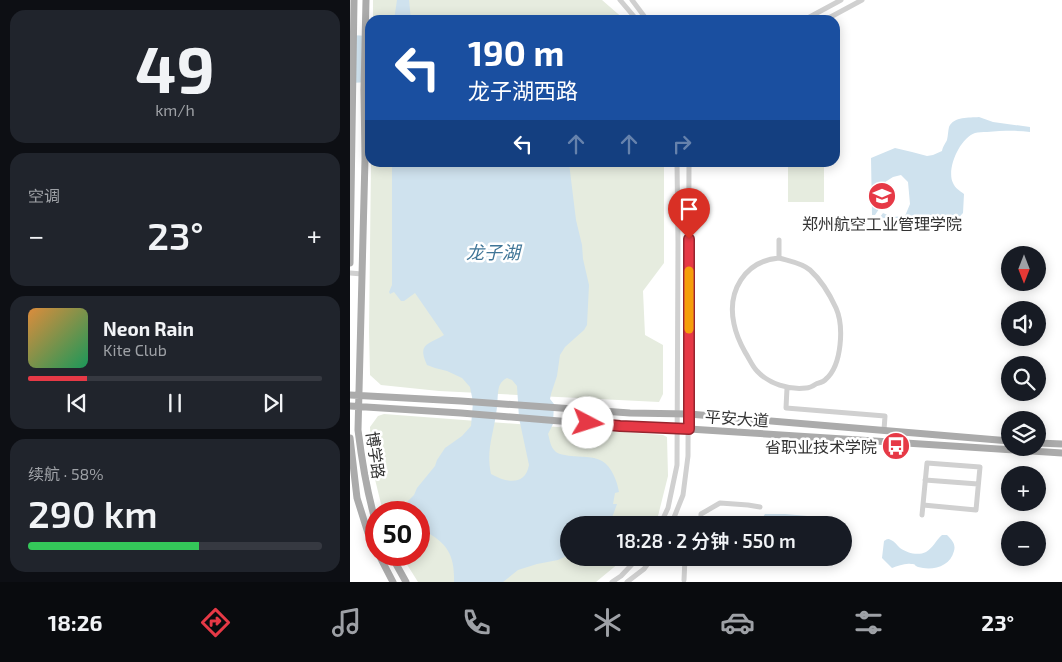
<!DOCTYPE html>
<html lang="zh">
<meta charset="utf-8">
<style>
body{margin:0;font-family:"Exo 2","Noto Sans SC",sans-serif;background:#20242c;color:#f1f3f6;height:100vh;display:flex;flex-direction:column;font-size:19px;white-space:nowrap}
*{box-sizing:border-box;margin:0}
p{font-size:16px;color:#9ea1a6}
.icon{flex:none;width:28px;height:28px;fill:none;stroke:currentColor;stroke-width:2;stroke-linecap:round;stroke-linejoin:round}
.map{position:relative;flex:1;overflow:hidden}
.drawer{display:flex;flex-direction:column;gap:10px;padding:10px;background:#0d0f14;width:350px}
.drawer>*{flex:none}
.banner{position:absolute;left:15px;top:15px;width:475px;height:152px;border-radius:15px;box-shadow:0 2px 12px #0003;background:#1a4fa0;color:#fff;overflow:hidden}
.needle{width:32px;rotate:180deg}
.controls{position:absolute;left:651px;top:246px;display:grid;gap:10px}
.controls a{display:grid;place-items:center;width:45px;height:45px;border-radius:50%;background:#171b24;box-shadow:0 2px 12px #0003;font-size:25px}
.speed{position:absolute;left:15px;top:501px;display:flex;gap:10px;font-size:25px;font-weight:700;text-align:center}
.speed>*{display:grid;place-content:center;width:65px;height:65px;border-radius:50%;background:#171b24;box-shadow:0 2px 12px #0003;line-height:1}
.speed .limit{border:8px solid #d22;background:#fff;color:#111}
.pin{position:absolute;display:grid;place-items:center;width:42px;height:42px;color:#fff;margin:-51px -21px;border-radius:50% 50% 50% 0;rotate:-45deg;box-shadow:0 0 5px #0007}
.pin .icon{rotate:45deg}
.me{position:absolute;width:55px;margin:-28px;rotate:95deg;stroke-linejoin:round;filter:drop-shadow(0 0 4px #0008)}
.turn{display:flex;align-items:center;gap:18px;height:105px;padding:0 20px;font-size:22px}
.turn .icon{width:65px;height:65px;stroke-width:2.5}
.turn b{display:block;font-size:35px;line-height:42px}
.lanes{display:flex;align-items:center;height:48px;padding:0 20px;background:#0003;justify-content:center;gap:25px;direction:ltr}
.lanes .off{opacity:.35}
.big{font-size:38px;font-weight:600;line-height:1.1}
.drawer .widget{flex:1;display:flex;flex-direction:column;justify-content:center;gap:8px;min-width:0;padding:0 18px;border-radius:15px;background:#20242c}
.drawer .dial{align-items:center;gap:0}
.dial b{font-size:65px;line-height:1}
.song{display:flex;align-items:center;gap:15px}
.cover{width:60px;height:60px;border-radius:8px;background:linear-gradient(135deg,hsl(30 70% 55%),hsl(150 70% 35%))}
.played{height:5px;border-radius:2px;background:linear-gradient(90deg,#e63946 20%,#363941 20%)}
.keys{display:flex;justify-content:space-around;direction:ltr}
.heat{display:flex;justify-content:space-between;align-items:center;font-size:28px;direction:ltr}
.charge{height:8px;border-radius:4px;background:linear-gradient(90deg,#34c759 58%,#363941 0)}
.trip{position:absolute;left:210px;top:516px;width:292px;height:50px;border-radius:25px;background:#171b24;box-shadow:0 2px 12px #0003;font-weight:600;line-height:50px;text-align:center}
.menu{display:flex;height:80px;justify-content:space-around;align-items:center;background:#090b0e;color:#9ea1a6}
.menu .icon{width:35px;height:35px}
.menu .selected{color:#e63946}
.menu b{font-size:22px;color:#f1f3f6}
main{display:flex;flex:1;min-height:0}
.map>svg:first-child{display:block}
</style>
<main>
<section class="drawer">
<div class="widget dial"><b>49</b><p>km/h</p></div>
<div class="widget"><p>空调</p>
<div class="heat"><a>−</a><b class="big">23°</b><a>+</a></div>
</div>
<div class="widget">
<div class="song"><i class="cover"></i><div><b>Neon Rain</b><p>Kite Club</p></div></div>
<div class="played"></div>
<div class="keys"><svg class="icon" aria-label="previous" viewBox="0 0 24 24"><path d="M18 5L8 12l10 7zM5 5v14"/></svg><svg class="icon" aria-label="pause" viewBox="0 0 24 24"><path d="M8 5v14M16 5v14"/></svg><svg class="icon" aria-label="next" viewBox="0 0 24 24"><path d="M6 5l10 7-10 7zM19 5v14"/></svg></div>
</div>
<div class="widget"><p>续航 · 58%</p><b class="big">290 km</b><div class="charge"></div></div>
</section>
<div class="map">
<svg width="712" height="582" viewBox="0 0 712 582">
<rect width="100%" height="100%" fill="#fff"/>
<path fill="#e6ecdf" d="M23,0h229l23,20h-252z
M21,163h293v100l-21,28 2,44 18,10v49l-4,8 -220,-11 -58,-6 -11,-10 -1,-44z
M438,163h36v39h-36z
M34,414l279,21 4,2 1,39 -11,44 -3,5h-85v33h56l-29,24h-178l-17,-27h18v-43h-36l-11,-45 -2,-40 8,-11z"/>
<path fill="#cfe2ee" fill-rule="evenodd" d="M47,0h12l2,20h-17z
M0,35l20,1v46l-20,1z
M629,117l14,5 37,5v5c-14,-2 -29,-1 -43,0 -4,0 -9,0 -12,1 -15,5 -29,36 -22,50 2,5 7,8 11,11l-1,19 -15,16 -71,-8 6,-8 9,4 13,-1 5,-12 -2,-22 -7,-7 -8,2 -11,7 -3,25 -4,6h-3l-1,-57 24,-10 17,4 15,4 6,-1 9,-4c1,-5 3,-7 5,-11 1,-4 1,-9 2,-13 5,-11 20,-9 30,-10z
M42,163h177l7,57 6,25 1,14 6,26 -2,40 -3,5 -19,17 -5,8 -3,21 -6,18 -1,5 4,5 -1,20 -5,10c2,6 2,13 8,18 4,3 10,3 15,4 9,1 23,0 31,5 10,6 15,20 17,31l-4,1 -2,11h4l-4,11 -6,10h-38v30l-11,5 -21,4 -19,6 -15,12h-49c1,-30 -9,-41 -35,-54v-16h-13v-4l2,-7 6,-6 3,-7 18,-22 2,-6 8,-12 17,-12 9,-10 2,-24 -3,-15 -8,-9 -15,-7 -12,-3 -8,-3c-10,-22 1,-20 17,-30l-29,-42 -11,8h-3l-7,-9 -4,2 -1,-2 3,-7zM157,378l5,2 5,6 2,32 10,47c-4,22 -24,17 -38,9 -5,-23 2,-38 5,-60 2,-9 1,-19 3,-27 2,-5 4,-7 8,-9z
M415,514h20l45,4 2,7h-73l1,-4z
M592,535h5c5,5 9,9 7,16 -4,16 -22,20 -36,16 -5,-2 -1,-3 -7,-3 -6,-1 -13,2 -19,4l-10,-10 2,-17c3,-2 4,-3 7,-1 3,1 6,5 9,8 7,5 18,8 26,4 7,-4 10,-12 16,-17z"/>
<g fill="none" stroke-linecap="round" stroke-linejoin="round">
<path stroke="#d0d0d0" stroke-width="5" d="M270,0l17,20
M282,0l15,20
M454,20l37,-20
M475,20l37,-20
M429,240v18c10,3 23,5 31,12 11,10 20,25 26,38 8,18 6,57 -10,71 -2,3 -7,4 -10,5 -3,2 -7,4 -10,4 -17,2 -37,-4 -49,-17 -5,-5 -8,-13 -12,-19 -5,-9 -9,-18 -11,-28 -7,-32 10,-63 45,-66
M0,273l12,1
M437,388l-1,20 99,8 -1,14
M575,480l53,4
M572,515l5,-52 53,4 -4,43 -53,-5
M310,525l8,-17 9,-43 1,-222 -1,-81
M321,525l12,-30 5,-39 1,-294
M351,525v-11l19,-11 28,2 12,2
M334,580l1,-22
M262,582l9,-6 17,-18
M277,582l17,-13 8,-11"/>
<path stroke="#ababab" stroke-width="7" d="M16,0l-2,90 1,69 -7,271c4,32 9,63 18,93
M0,263l4,-263
M0,395l111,6 169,12 59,1 321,27
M0,406l111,7 159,13 69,3 373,24
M0,438l7,60 11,35 8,17
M688,443l24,1
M29,555l14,27
M41,555l15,27"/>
</g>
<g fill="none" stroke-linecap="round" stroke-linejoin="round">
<defs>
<path id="route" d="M238,423l32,3 69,3v-190"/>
</defs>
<use href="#route" stroke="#96252e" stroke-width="12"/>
<use href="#route" stroke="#e63946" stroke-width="9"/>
<path stroke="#f59e0b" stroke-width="9" d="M339,271v58"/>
</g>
<defs>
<symbol id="university-disc" viewBox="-11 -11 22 22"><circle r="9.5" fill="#e63946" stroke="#fff"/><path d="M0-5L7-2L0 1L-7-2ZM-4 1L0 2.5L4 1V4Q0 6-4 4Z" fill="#fff"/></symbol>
<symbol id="bus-disc" viewBox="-11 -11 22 22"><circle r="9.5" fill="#e63946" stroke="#fff"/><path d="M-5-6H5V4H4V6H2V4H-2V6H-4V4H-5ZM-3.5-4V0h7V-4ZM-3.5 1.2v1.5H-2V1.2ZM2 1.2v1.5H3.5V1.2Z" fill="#fff"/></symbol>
</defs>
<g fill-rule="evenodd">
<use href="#university-disc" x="516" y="180" width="32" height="32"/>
<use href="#bus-disc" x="530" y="430" width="32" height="32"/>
</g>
<g text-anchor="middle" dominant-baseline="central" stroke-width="5" stroke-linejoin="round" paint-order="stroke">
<g font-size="16" fill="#333" stroke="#fff">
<text x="532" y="223">郑州航空工业管理学院</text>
<text x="527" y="446" text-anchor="end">省职业技术学院</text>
</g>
<g font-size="16" fill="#333" stroke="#fff">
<text transform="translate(387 418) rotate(4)">平安大道</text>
<text transform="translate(26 455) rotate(82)">博学路</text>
</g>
<g font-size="18" font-style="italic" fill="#3f7597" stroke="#fff">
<text x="143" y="252">龙子湖</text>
</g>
</g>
</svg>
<div class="controls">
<a><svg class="needle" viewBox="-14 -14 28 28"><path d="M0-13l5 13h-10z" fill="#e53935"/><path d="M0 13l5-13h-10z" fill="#9ea1a6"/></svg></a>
<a><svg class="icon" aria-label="sound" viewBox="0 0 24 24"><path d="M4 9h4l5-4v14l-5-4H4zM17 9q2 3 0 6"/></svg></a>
<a><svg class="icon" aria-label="search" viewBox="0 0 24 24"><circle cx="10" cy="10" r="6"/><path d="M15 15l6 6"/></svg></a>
<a><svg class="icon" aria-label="layers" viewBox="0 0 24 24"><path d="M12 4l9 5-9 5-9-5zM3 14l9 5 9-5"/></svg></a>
<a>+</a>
<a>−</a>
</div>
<div class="speed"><div class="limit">50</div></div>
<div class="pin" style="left:339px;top:239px;background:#d93025"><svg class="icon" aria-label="arrive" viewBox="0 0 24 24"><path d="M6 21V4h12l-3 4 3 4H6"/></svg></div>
<svg class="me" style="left:238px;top:423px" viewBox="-20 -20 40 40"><circle r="19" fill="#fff"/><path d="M0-13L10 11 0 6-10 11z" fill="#e63946"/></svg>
<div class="trip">18:28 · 2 分钟 · 550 m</div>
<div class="banner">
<div class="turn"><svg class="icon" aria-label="left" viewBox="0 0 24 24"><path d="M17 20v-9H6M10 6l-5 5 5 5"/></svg><div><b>190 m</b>龙子湖西路</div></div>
<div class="lanes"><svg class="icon" aria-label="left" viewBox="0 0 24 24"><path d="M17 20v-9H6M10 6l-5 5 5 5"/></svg><svg class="icon off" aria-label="ahead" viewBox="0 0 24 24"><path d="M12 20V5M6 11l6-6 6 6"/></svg><svg class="icon off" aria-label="ahead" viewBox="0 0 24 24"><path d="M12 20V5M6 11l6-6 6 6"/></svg><svg class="icon off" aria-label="right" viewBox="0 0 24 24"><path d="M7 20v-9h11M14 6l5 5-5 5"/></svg></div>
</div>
</div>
</main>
<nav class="menu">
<b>18:26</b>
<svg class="icon selected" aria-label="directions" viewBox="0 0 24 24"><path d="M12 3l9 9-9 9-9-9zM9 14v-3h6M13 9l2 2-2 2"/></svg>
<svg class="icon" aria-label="music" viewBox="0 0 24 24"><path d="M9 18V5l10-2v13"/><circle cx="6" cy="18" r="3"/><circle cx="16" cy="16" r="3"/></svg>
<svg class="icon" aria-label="phone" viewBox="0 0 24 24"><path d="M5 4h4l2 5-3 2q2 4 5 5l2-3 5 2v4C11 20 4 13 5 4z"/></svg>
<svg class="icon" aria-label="climate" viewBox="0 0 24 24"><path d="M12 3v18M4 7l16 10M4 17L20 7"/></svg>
<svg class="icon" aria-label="car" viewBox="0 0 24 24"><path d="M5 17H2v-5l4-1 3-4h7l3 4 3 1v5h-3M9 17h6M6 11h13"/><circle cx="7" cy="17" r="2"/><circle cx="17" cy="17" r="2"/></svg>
<svg class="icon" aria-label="filters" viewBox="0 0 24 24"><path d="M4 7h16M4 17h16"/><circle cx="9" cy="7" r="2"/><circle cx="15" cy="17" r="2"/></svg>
<b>23°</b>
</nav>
